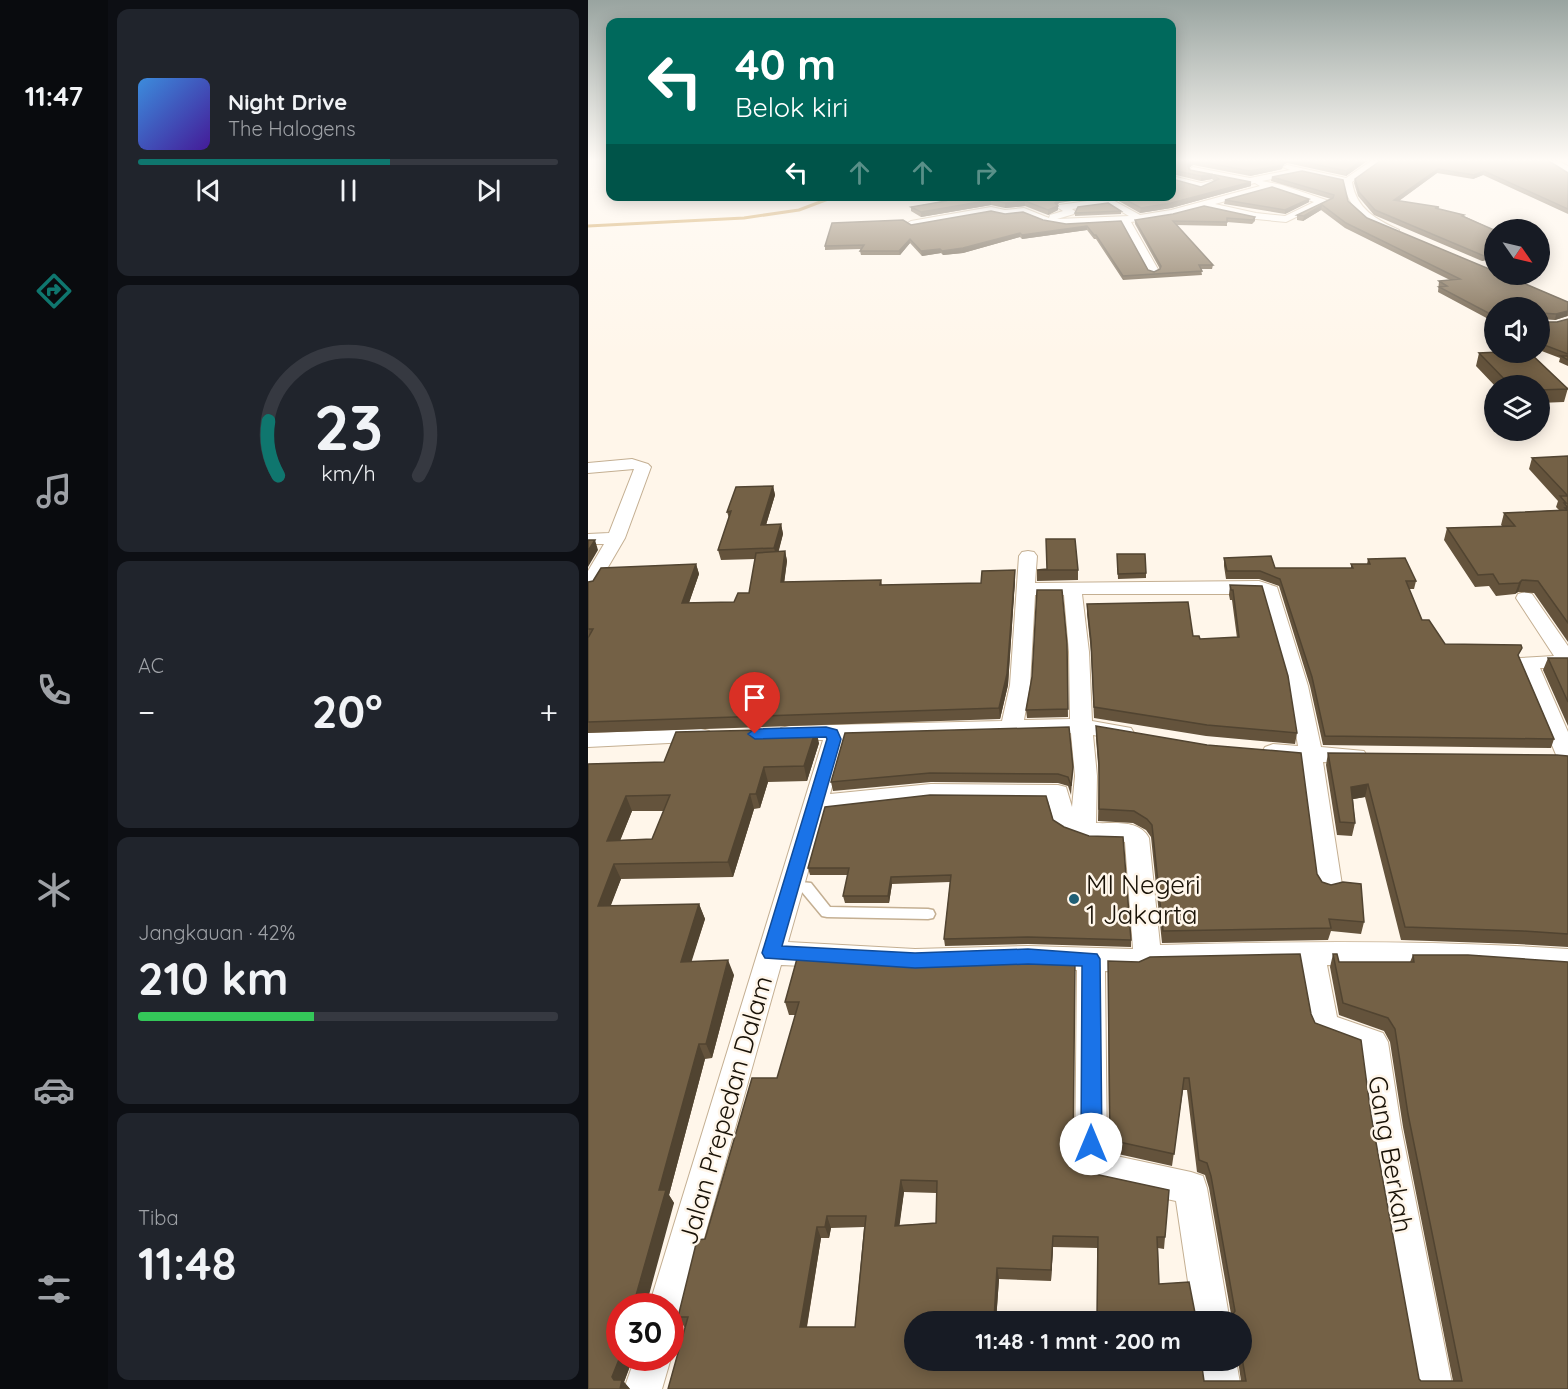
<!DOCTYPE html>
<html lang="id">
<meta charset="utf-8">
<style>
body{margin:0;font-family:Quicksand,sans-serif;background:#20242c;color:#f1f3f6;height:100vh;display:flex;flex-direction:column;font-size:22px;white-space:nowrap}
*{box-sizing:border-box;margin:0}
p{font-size:20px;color:#9ea1a6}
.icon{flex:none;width:33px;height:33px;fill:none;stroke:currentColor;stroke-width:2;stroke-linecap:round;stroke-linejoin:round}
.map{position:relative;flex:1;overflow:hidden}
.details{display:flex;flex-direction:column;gap:9px;padding:9px;background:#0d0f14;width:480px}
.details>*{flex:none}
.hud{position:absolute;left:18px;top:18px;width:570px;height:183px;border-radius:12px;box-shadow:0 3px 15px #0003;background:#00695c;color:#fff;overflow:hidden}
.needle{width:39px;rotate:124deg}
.tools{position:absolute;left:896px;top:219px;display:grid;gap:12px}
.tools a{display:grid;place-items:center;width:66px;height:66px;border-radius:50%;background:#171b24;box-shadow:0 3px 15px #0003;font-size:30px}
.speed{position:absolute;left:18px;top:1293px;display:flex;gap:12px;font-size:30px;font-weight:700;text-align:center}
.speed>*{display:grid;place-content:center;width:78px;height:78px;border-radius:50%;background:#171b24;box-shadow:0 3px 15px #0003;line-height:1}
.speed .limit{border:9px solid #d22;background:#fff;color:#111}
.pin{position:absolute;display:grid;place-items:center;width:51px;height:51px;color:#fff;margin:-62px -26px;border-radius:50% 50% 50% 0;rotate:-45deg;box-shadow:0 0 6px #0007}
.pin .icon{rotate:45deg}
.me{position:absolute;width:66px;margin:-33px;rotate:0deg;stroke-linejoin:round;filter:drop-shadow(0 0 4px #0008)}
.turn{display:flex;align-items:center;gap:21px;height:126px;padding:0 30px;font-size:27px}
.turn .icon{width:78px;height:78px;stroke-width:2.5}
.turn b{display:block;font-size:42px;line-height:51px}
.lanes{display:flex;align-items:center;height:57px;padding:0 30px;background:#0003;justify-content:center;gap:30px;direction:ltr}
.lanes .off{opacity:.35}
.big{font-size:45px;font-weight:800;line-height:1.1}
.details .card{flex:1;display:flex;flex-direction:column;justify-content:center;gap:9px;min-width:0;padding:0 21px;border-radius:12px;background:#20242c}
.details .dial{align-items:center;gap:0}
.dial svg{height:156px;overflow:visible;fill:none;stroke:#363941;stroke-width:7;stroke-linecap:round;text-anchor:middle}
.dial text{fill:#f1f3f6;stroke:none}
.song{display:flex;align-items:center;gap:18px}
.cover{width:72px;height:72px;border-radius:9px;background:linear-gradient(135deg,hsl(210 70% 55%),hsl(260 70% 35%))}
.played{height:6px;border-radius:3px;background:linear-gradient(90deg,#0f766e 60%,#363941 60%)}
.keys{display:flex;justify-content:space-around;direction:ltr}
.heat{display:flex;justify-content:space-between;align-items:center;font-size:33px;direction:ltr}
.charge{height:9px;border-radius:4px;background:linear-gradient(90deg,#34c759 42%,#363941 0)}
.trip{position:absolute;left:316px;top:1311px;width:348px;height:60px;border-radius:30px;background:#171b24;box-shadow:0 3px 15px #0003;font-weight:800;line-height:60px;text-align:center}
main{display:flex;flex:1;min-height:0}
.tabs{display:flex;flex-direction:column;width:108px;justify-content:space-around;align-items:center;background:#090b0e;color:#9ea1a6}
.tabs .icon{width:42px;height:42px}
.tabs .on{color:#0f766e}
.tabs b{font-size:27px;color:#f1f3f6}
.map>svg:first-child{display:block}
</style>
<main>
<nav class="tabs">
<b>11:47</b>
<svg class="icon on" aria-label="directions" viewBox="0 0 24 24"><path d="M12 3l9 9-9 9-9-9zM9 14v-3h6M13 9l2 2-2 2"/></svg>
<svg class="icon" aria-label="music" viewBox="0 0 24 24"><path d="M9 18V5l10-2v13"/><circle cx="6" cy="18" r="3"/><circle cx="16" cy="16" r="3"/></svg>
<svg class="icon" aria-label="phone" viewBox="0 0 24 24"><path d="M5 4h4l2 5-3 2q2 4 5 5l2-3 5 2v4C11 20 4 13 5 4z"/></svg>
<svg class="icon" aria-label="climate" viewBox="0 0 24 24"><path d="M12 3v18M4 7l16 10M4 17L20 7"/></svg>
<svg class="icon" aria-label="car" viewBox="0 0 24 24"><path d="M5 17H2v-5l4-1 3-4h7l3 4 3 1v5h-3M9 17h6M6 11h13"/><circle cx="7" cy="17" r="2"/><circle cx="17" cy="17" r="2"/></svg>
<svg class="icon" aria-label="filters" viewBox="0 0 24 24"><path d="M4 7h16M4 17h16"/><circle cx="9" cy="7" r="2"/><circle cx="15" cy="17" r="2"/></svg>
</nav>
<section class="details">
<div class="card">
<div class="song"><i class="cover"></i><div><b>Night Drive</b><p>The Halogens</p></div></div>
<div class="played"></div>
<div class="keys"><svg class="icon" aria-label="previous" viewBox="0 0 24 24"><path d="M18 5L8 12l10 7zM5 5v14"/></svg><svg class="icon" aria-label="pause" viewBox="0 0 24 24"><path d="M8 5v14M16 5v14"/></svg><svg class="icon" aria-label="next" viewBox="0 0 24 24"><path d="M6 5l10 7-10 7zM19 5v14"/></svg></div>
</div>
<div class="card dial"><svg viewBox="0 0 100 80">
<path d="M14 69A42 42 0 1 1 86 69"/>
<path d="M14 69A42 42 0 0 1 9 41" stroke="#0f766e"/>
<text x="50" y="56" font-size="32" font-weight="700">23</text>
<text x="50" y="72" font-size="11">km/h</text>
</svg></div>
<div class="card"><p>AC</p>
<div class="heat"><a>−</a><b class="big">20°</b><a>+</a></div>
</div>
<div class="card"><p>Jangkauan · 42%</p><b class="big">210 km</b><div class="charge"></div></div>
<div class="card"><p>Tiba</p><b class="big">11:48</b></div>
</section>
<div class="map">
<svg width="980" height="1389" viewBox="0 0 980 1389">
<rect width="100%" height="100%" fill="#fff6ea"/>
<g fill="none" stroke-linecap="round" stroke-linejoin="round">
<path stroke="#c38d35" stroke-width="3" d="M0,226l156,-8 55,-8 37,-14"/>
<defs>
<path id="lane" d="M203,881l20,2 19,24 98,2 5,1 2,4 -2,4 -5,1 -101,-2 -5,-1 -20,-24 -16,-2 -1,-4 1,-4z"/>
<path id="street" d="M783,161h10l-29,21c4,27 25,38 47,48v4c-24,3 -53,-29 -55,-51l-43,-10 -39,8 20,4 47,16 -43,21 -30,-3 -52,-12 -32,9 -41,6 28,49 -5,3 -4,-1 -28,-50 -56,3 -23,-4 -20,-8 -18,2 -14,-3 -80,14 -5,-3 5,-3 80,-14 14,3 19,-2 25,10 1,-3 13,-4 -6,-4 2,-2 50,-7 31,17 31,-5 89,-24 -5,-3 -5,1 -60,-12 -1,-2 4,-3 57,11 40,-8 -7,-3 4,-2 59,13zM684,188l42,14 -29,14 -29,-3 -41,-9zM520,204l21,12 -72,3 17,-5 2,-2 -4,-3z
M584,176l29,7 11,-2 4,3 -15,5 -29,-8z
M44,459l16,5 3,3 -26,71 -28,48 -2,4 -7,2v-21l16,-27h-16v-10l21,-1 25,-64 -46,4v-10z
M440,551l6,1 3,4 -2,27 224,-2 18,6 31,99 13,61 43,4 3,5 -3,5 -8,3 -33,-2 19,123 -4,7 -9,3 -9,-3 -4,-7 -15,-124 -36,-4 -3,-5 3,-5 8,-3 25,2 -10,-60 -26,-92h-180l7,58 3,69 39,7 3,5 -3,5 -8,2 -30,-5 4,41 -1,47c18,1 43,-4 53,15l11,107c136,-4 271,-5 408,4v24l-105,-7 -136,-1 10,52 46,16 5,9 13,85 52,262h-38l-46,-262 -10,-76 -45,-16 -4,-9 -11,-61 -150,3 -11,5 -33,-2 2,183 84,18 12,4 4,12 23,134h-36l-18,-121 -85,-18 -11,-5 -5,-11 2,-197 -49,-2 -113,3 -134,-6 -96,341 -5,13 -10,3v-16h-21l174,-566h-34l-8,-2 -3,-5 3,-5 8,-2 213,-5 8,-36 9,-129 3,-4zM447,595h29l5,57 1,67 -46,1 6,-35zM483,733l4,43 -3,31 -6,-20 -8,-2 -127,-1 -101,10 15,-55zM343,800l117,1 7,25c31,20 36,13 70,16l8,107 -105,-3 -113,3 -127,-7 37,-130z
M937,592l7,2 36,52v22h-28l28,64v33l-8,-3 -3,-5 -40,-95 3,-4 34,-2 -38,-58 2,-4z
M113,729l8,2 3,5 -3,5 -121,6v-14z
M82,1356l1,2 -9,31h-38l11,-31h35z
M611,1360h37l5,29h-38z"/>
<path id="secondary" d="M955,161h15l10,5v9z"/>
</defs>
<use href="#lane" stroke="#c4af92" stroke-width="3"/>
<use href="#street" stroke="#c4af92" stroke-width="2"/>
<use href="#secondary" stroke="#c4af92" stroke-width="2"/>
<use href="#lane" fill="#fff" fill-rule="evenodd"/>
<use href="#street" fill="#fff" fill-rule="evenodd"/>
<use href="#secondary" fill="#fff" fill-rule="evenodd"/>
</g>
<path fill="#64533c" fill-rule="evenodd" d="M584,161h195l-21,15 -59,-13 -4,2 -1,4 -32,7 -57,-11 -4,3 1,2 61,12v4l-80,22 -31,5 -30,-17h62v-17l29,8 13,-6 -2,-2 -11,2 -29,-7z
M792,161l188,12v41l-85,-39 -10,4 -36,-6 -38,28 65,14v1l30,14v28l-12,3 -108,-46 -16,-19 -4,-13 1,-4z
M714,171l46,30 19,17 201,84v14l-13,4 -15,-1v3h17l11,-3v47l-9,-4 1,-4 -21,-8v-42h-45v14l-56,-30 1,-11 11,-1 -105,-52 -24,-18 -18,11 -6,-1v-5l34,-16 -60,-18 1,-4z
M379,196l92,7 -2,2 1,5 -10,5 -23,-9 -20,2 -14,-3 -70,12 -10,-6v-4l33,-6v-2z
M637,200l84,2 -24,12 -61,-10z
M533,211v3l-46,2v-3z
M417,214l61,10 55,-3 27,49 6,2 6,-3 -25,-45v-4l120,-3v4l-3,3 -25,-2v4l-51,-1 37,40 -1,4h-11l1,6 -79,5 -27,-41h-2l-7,-9 -65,9 -2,-2 -57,16 -20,2 -2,-2 -19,3 -12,-13 -10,12h-39l-1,-4 1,-2 -36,1v-4l86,-21z
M906,324v8l-4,-2 2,-5z
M891,353l89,35 -4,14 -25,1v-17h-44l-19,-20z
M980,456v186l-34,-49 -16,-1 -3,2 -19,2 -7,-10 -14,1 -31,-47 3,-12 55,-2 -1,-1 3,-12 55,-3 -3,-3 2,-6 -29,-32 3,-11z
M185,486l2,9 -9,30 15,-1 2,10 -5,18 7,-1 2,10 -3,21 97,-2 1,5 99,-2 34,-3 -7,105 -8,34 -412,14v-151l108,-18 3,10 -10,29 45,-1 15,-9 6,-34 -34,1 -3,-10 11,-32 -2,-6z
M529,554l29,19v5l-28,1z
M636,558l51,10h76v-4h16l1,-5 48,22 -2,8h-5l13,31 23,24 74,13 35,82 -3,9 -228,-3 -13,-59 -31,-100 -20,-7h-33l-2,-13z
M449,570h41v10l-41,1z
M642,585l32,1 35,147 -2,11 -89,-8 -112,-18 -3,-66 -4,-38v-10l106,32 7,3 37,-1 -5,-38h-2l-1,-5z
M479,644l1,73 -41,1 -1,-8 6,-33z
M960,658h20v68l-25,-56z
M508,726l221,148 5,8 42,40 -3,12 -30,-3 -3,9 -166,3 -11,-106 -5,-7 -13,-7 -35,-2 1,-45 -3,-38z
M481,727l4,40 -2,28 -3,-9 -10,-3 -127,-1 -98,9 -2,-9z
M231,743l-12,38 -39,1 -8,26 -6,1 -21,68 -112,2 -11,27 89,-2 6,15 -14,42 43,14 -22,83 -7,1 -36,136 5,8 -54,103v52h13l-9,24 6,7h-42v-625l76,-2zM44,811h32l-12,28 -32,1z
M740,753l240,3v191l-51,-3 -116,-4 -36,-143 -12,2 2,24 -3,13 -15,-1 -11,-70z
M465,820l78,120v7l-103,-3 -83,2 -1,-7 6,-57 -58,2 -3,19h-44l-2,-7 5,-21h-38l-2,-7z
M745,954l6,8h71l3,-7 155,434h-900l17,-61 -7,-11 27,-78 72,-161 19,-63h-7l-4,-13 13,-47 275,201 6,12 86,69 -1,12 -6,-1 1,36 36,29 36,1 -22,-126 -4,-13 -8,-3 -10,-82h-4l-11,76 -63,-14 -1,-191 203,53 4,9 56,92 48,264 2,2h32l-50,-254 -13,-85 -6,-11 -45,-16 -9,-48zM316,1192l32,1v30l-37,2zM276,1227l-9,100h-48l14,-89h8l2,-10zM465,1247l44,1v67l-101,5 3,-41 52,2zM327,1322h327v38h-4l3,21h-37z"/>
<path fill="#514431" d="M606,161l-1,4 -6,4v-4z
M695,161h5l-1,2 -4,2 -1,4 -32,7v-5z
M773,161h6l-21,15v-5z
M850,169l-1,4 -44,32 1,-5z
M896,171l-1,4 -10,4 1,-4z
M624,174v5l-11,2v-5z
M663,182v4l-80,22 -31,5 1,-5z
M483,196h32l-44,7 -4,4 3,-1v4l-10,5v-5l11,-12z
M721,199v3l-24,12v-4z
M403,200v5l-70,12v-5z
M437,201v5l-20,2v-5z
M734,205l-1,5 -18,11 1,-5z
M499,226v4l-65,9v-4z
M432,233v4l-57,16 -20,2 -1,-4z
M322,239v4l-10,12 -1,-4z
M352,249l1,4 -19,3 -1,-5z
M906,253v5l-12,3 2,-5z
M980,311l-1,5 -12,4 1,-6z
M185,486l2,9 -12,40 -2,-10z
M193,524l2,10 -6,24 -3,-10z
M7,540l3,10 -10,17v-16z
M197,551l2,10 -4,31 -2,-10z
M108,564l3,10 -14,40 -3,-11z
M427,570v10l-7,105 -8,34 -1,-11z
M934,580l-4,12 -3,2 4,-11z
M228,729l3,14 -12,38 -3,-15z
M176,767l4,15 -8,26 -4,-14z
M780,784l-3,13 -17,3 3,-13z
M162,794l4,15 -21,68 -5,-15z
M38,796l6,15 -18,45 -7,-15z
M26,864l7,15 -16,42 -7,-15z
M303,877l1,7 -3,19 -1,-7z
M111,904l6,15 -18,57 -6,-14z
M140,960l6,15 -22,83 -6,-14z
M111,1044l6,15 -36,136 5,8 -28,103h-13l26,-116z
M313,1180l3,12 -6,45 -3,-11z
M239,1216l4,12 -2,10 -4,-11z
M229,1227l4,11 -16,99 -5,-10z
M465,1236v11l-2,34v-11z
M409,1268l2,11 -3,43h-2z
M32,1358h13l-9,24 6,7h-10l-8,-12z"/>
<path fill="#746146" stroke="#514431" stroke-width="1.5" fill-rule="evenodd" d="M584,161h21l-6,4 3,5 61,12 -80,21 -30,5 -22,-12h53v-19v2l29,8 18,-8 -7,-5 -11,2 -29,-6z
M609,161h86l-2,1 2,3 -33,6z
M712,161h61l-15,10z
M792,161h169l19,12v36l-84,-38 -10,4 -36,-6 -44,31 45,7 -4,1 29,7 -2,1 32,14v23l-10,3 -109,-46 -16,-18 -4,-13z
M714,171l41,9 5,21 19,17 127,53v3h8l66,28v9l-12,3 -15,-1 -2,2v-7h-45v8l-55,-29 8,-1 -8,-5 21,-2 -114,-56 -24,-18 -18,11 -7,-1 36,-17 1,-3 -62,-18z
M684,187l37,12 -24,11 -60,-10z
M379,196h104l-12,2 -4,5 3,3 -10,4 -23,-9 -20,2 -14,-3 -70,12 -10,-5 35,-6 -2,-2z
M520,203l13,8 -46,2 3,-6z
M616,206l51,11 -2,3 -26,-2v4l-54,-1 40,44h-14l3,6 -79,5 -27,-41h-2l-7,-9 -65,9 -2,-2 -57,15 -21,3 -2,-2 -19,2 -11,-12 -11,12h-39l4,-6 -39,1 7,-23 71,-3 8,5 80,-14 14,3 18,-2 20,8 23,4 55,-3 27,49 6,2 6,-3 1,-3 -26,-46 38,-6z
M951,317l1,5h17l11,-3v35l-29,-11z
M912,352h29l39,37 -29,1v-4h-28l-32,-33z
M973,356h7v4z
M980,456v52l-4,-5h2l-6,-7h8l-36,-38z
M185,486l-12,39 20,-1 -7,24 -56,2 13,-39 -4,1 9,-25z
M977,508h3v115l-30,-42 -16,-1 -3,3 -20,1 -6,-10 -15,1 -31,-47 68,-2 -11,-13 63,-3z
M458,539h29l3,31h-41l10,-1z
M0,540h7l-7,11z
M197,551l-4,31 100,-2 -1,5 101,-2 1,-12 33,-1 -8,104 -8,34 -411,14v-84l5,-9h-5v-47l5,-1 8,-13 95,-4 -14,39 52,-1 4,-9h11l7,-40z
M529,554h28l1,19 -28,1z
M683,556l4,12h78l-2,-4h19l-2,-5 37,-1 11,23h-10l16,39h7l16,24 76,1 1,3 -4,7 36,84 -229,-3 -13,-59 -32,-98 -20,-8h-33l-3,-13z
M642,585l32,1 26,90 9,57 -90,-8 -113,-18 -3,-66 -4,-37 101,-2 5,34h6l1,3 39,-2 -6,-47h-2z
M449,590h25l5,54 1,65 -42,1 6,-33z
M960,658h20v44z
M508,726l111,19 94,8 16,121 5,8 9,3 12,-3 18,2 3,38 -35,-3 2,9 -168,3 -11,-106 -5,-6 -13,-8 -35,-2v-45z
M481,727l4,40 -2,19 -3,-9 -10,-3 -128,-1 -99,9 14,-49z
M228,729l-12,37 -40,1 -8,27h-6l-22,68 -114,2 -16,42 101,-2 -18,58 47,-2 -22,84h-7l-40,146h7l-33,116h-13v51l-8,20 2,3h8l-2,9h-32v-625l76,-2 12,-30zM82,795l-18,44 -45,2 19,-45z
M740,753l229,2 11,1v178l-45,-3 -118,-4 -37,-143 -17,3 4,36 -15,-1z
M342,795l116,1 7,24 11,7 25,9 34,1 8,103 -103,-3 -84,2 7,-64 -60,2 -3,19h-45l6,-28h-41l17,-61z
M712,954l11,60 4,9 46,17 10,75 48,264 2,2h41l-54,-267 -13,-85 -7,-11 -45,-15 -10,-49h4l2,8h75l-1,-7h55l100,7v427h-900l20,-72h-10l19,-77 8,-1 47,-161h25l22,-76h-14l13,-47 115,5 114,-3 48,2 -2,197 6,12 11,5 79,17 -4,47h-8l2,47 30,-2 6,31 38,1 2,-3 -24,-135 -4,-13 -8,-3 -10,-82h-5l-10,76 -64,-14 -2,-179 31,1 11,-5zM313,1180l36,1 -1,42 -41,3zM239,1216h39l-11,111h-55l17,-100h8zM465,1236l45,1 -1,78 -103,5 3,-52 54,2zM327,1322h327v36l4,23h-42l-3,-21h-286z"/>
<linearGradient id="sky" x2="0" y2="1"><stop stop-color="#99a4a0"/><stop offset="0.45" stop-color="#fffbf6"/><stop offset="1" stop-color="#fffbf6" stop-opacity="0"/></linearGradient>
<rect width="980" height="356" fill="url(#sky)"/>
<path fill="#1a73e8" stroke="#114b97" stroke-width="1.5" d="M238,727l11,3 4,9 -59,207 133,7 113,-4 69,5 3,5 2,185 -3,7 -8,3 -7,-3 -3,-7 1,-178 -54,-2 -113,4 -150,-10 -3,-5 65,-214 -1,-2 -71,2 -7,-5 7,-5z"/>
<circle fill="#205f75" stroke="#fff6ea" stroke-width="2" cx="486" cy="899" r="6"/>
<g text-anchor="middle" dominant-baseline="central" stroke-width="5" stroke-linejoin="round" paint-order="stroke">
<g font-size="26" fill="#191207" stroke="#fff6ea" text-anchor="start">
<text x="498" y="884">MI Negeri<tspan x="498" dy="30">1 Jakarta</tspan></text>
</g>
<g font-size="26" fill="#191207" stroke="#fff6ea">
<text transform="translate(137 1110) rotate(-74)">Jalan Prepedan Dalam</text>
<text transform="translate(803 1154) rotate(80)">Gang Berkah</text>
</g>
</g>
</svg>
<div class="tools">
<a><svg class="needle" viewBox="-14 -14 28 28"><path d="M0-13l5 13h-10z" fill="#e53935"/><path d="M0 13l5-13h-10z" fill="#9ea1a6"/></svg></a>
<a><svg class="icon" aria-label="sound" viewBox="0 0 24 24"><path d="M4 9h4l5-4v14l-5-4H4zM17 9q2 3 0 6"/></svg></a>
<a><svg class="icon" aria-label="layers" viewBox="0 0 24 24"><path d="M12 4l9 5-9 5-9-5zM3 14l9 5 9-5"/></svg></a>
</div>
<div class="speed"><div class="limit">30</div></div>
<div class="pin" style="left:167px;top:734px;background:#d93025"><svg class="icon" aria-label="arrive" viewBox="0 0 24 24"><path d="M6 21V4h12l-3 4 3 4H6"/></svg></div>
<svg class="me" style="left:503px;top:1144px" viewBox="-20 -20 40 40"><circle r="19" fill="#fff"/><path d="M0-13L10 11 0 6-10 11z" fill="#1a73e8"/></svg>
<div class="trip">11:48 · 1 mnt · 200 m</div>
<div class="hud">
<div class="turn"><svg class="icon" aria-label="left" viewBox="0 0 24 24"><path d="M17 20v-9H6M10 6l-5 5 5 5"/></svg><div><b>40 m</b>Belok kiri</div></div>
<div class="lanes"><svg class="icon" aria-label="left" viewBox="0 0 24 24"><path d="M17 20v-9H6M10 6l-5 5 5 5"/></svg><svg class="icon off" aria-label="ahead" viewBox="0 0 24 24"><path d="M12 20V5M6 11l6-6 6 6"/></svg><svg class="icon off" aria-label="ahead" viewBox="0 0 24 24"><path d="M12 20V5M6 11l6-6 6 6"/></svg><svg class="icon off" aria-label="right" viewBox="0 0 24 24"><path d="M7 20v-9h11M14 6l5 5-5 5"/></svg></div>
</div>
</div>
</main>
